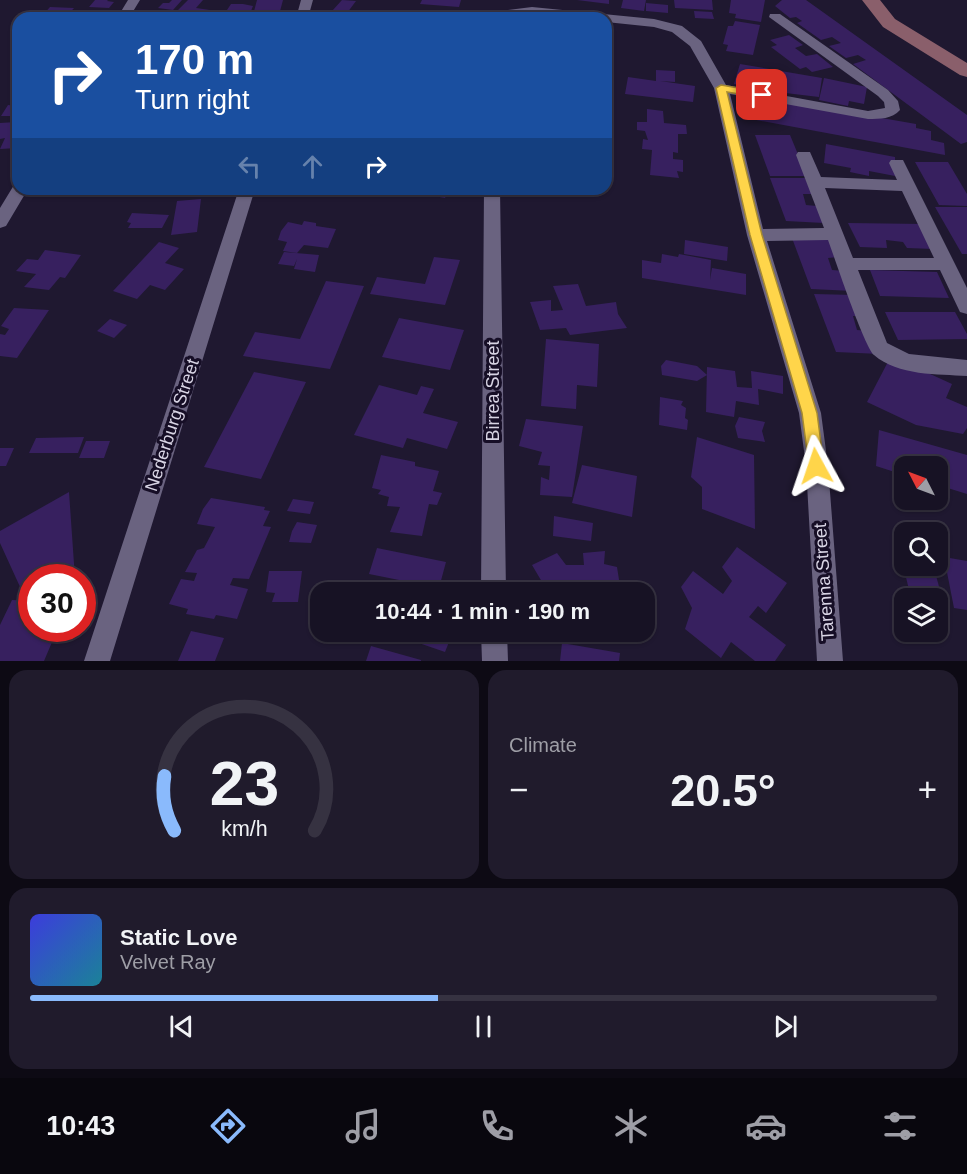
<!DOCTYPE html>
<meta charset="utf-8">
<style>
body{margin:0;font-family:Arial,sans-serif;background:#201b2c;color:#f1f3f6;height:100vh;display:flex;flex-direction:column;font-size:22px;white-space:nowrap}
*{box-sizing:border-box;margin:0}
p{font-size:20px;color:#9e9ea6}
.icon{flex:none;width:33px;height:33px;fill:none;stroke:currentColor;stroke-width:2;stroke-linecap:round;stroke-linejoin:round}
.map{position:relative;height:661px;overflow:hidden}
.sheet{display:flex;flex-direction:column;gap:9px;padding:9px;background:#0d0a14;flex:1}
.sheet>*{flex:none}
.guide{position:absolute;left:12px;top:12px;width:600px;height:183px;border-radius:18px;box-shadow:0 2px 4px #0004,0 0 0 2px #363241;background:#1a4fa0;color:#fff;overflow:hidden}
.needle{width:39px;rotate:312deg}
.controls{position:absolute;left:894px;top:456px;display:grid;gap:12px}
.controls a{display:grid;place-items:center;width:54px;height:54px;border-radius:12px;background:#171224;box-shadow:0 2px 4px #0004,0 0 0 2px #363241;font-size:30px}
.speed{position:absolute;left:18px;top:564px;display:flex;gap:12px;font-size:30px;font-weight:700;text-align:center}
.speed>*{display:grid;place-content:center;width:78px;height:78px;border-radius:50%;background:#171224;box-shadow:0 2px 4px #0004,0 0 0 2px #363241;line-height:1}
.speed .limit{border:9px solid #d22;background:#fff;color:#111}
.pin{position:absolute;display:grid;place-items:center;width:51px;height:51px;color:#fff;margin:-26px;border-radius:12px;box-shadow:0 3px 9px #0006}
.me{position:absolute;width:66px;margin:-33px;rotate:355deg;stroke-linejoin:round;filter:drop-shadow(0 0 4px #0008)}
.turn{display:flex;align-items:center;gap:21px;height:126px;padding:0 24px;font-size:27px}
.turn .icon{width:78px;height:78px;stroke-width:2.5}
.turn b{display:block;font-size:42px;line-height:51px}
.lanes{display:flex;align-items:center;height:57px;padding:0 24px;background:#0003;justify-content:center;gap:30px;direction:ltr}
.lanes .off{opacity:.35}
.big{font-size:45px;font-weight:600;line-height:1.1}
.sheet .tile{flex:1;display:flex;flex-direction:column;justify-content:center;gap:9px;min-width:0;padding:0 21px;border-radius:18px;background:#201b2c}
.sheet .dial{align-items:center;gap:0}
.dial svg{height:156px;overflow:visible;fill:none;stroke:#363241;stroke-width:7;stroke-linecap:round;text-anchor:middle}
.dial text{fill:#f1f3f6;stroke:none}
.song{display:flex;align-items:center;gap:18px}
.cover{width:72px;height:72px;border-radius:9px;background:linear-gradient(135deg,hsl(240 70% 55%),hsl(190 70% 35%))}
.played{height:6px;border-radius:3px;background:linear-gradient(90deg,#8abafc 45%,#363241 45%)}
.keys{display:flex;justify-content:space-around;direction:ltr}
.heat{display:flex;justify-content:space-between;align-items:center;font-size:33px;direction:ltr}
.sheet .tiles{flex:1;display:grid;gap:9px;grid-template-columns:1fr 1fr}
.tile:last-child{grid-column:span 2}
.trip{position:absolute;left:310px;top:582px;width:345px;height:60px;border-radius:18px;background:#171224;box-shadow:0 2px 4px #0004,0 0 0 2px #363241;font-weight:600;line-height:60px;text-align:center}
.tabs{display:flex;height:96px;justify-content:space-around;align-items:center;background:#09070e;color:#9e9ea6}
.tabs .icon{width:42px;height:42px}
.tabs .selected{color:#8abafc}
.tabs b{font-size:27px;color:#f1f3f6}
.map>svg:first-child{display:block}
</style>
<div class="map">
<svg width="967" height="661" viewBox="0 0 967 661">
<rect width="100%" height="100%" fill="#1f1830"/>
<path fill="#37205f" d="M95,0h13l-1,1 7,1 -5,6 -20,-1z
M172,0h10l-9,10 -15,-2 5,-5h6z
M188,0h15l-7,8 14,2 -6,7 -29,-4z
M257,0h26l-4,15h-26z
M342,0l14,1 -9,12 -15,-2z
M422,0h39l-2,7 -39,-3z
M577,0h32v4z
M623,0h23l-2,11 -23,-3z
M674,0h38l1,10 -38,-2z
M731,0h34l-4,22 -26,-4 1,-4 -7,-1z
M782,0h24l161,115v27l-6,2 -108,-80 13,-4 -8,-5 -12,3 -17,-12 12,-3 -9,-6 -11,3 -24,-17 5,-2 -6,-4 -6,1 -15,-12z
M646,3l22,2v8l-22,-2z
M231,4h12l10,2 -2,5 -24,-1z
M50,7l24,1 -7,8 -24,-1z
M694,11l18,1 2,7 -19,-1z
M735,21l25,4 -7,30 -27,-4 2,-6 -5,-1 5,-18h5z
M789,35l14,10 -8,3 11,8 11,-2 16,13 -21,5 -6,-5 -6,2 -29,-22 6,-2 -7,-5z
M740,64l82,14 -3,19 -42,-5v-3l-11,-2 -1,3 -31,-6z
M656,70l19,1v11l-15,-1 35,5 -2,16 -68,-8 3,-17 28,4z
M824,78l43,9 -3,17 -15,-3 -1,5 -29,-6z
M757,96l159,28v4l15,3v9l13,3 1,12 -194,-36z
M8,105l10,1 -1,10h-16z
M647,109l16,2 1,12 22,2 1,9h-9v19l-5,-1v7l10,1v12l-6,-1 2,7 -29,-3 2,-25 -10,-1 1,-10 5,1 -3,-9 -8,-1v-8h10z
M16,122l2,26 -18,1 5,-11 -5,1v-16z
M755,135h35l17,41h-37z
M826,144l69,13v19l-26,-5v5l-19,-4 1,-4 -27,-5z
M915,162h33l19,32v12l-28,-1z
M770,178h35l7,16h-9l3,11 11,1 7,17 -38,-2z
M397,189h52l-4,9z
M201,199l-4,33 -26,3 6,-34z
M935,207h32v47h-5z
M132,213l37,2 -7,13h-34l3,-5 -4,-1z
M304,221l12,2v3l20,3 -8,19 -24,-3 -7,8 -14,-2 4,-9 -9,-2 3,-9 7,-9 14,3z
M848,223l75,1 11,25 -27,-1 -4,-6 -17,-2 1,8 -27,-1z
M792,238l38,1 8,18 -10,1 4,12 12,1 9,20 -42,-2z
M685,240l43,7 -1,14 -43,-7z
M159,242l20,6 -14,15 19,6 -19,21 -15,-5 -13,14 -24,-8z
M45,250l36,5 -16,23 -5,-1 -11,13 -25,-3 12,-13 -20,-3 11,-12 11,1z
M284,252l35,3 -4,17 -21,-3 3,-10 -3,7 -16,-2z
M662,254l16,3 1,-3 32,6 -1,20 2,-12 34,6v21l-104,-17v-18l19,3z
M434,257l26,3 -15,45 -75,-11 7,-17 48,7z
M870,270l67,2 12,26 -69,-2z
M326,281l38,5 -34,83 -87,-13 12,-24 45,7z
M578,284l8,22 30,-4 2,12 9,14 -57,7 -4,-7 -26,2 -10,-28 21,-2v11l12,-1 -10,-24z
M814,294l40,1 9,21h-10l4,14 13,1 10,23 -44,-2z
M14,308l35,2 -32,48 -17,-2v-22l5,1 4,-6 -8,-3z
M885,312h70l12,22v5l-69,1z
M399,318l65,12 -14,40 -68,-13z
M110,319l17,6 -13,13 -17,-7z
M546,339l53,5 -2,43 -20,-2 -1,24 -35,-3z
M891,356l61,28 -6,14 21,9v21l-4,6 -47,-9 -49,-23z
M666,360l31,6 10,9 -10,6 -35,-6 -1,-9z
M707,367l28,4 2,16 15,1 -1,-17 32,5v18l-25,-5 1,16 -23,-4 -2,16 -28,-5z
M254,372l52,10 -45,97 -57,-12z
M379,385l38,10 4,-9 13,3 -11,24 35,9 -11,27 -40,-11 -4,10 -49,-13z
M660,397l23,4 -2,4 5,3 -1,10 3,2 -1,10 -28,-5z
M739,417l26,5 -3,9 3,11 -27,-4 -3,-12z
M526,419l57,7 -11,71 -32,-2 1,-18 8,3 1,-14 -12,-1 4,-13 -23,-6z
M879,430l88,25v39l-29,-9v-19h-34v9l-28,-9z
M84,437l-6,16h-49l7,-15z
M697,437l57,18 1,74 -53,-20v-22l-11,-10z
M86,441h24l-6,17h-25z
M0,448h14l-8,18h-6z
M381,455l34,7v4l24,5 -6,20 9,2 -5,12 -8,-1 -7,32 -32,-4 10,-25 -13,-1 2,-9 -11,-3 3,-4 -9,-2z
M582,465l55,11 -5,41 -60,-14z
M69,492l6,86h-43v11h-11l-21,-46v-12z
M211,498l54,9 -1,3 6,1 -7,15 8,1 -22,52 -16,-1 -3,7 18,4 -11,30 -21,-4 -2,4 -28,-5 2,-5 -19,-5 12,-25 13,2 3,-8 -12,-1 12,-22 7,-2 11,-21 -18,-3 6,-15z
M293,499l21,3 -4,12 -23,-3z
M554,516l39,7 -2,18 -38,-5z
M297,522l20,3 -6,18 -22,-1 3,-11z
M737,547l50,36 -21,30 -8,-7 -9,11 37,28 -11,16h-20l-24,-19 -10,16 -36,-29 7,-21 -11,-21 12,-16 30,23 9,-13 -10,-14z
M377,548l69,14 -7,26 -70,-14z
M605,551l-1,13 13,3 3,19 18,1 1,5h-65l1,-2h-8l-6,-4 -16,1 -13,-22 25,-12 9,12h18l-1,-12z
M944,557l23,4v49l-13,-2z
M904,569l31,3 11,40 -8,-1v-13h-27z
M269,571h33l-4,31h-26l3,-9 -9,-1z
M346,583l29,9h-34z
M12,600l20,1v27h26l-14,33h-44v-36z
M191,631l33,7 -9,23h-37z
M387,632h66l-8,20z
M562,643l58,10 -1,8h-59z
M371,646l50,14v1h-55z"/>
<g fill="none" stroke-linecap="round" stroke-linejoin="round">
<path fill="#6a6380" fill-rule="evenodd" d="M128,0h12l-11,18h-12z
M301,0h12l-5,18h-12z
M532,7l122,12 28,7 19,15 25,44 142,26 17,-3 -1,-6 -6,-6 -109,-79 1,-3h10l108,76 10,11 2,9c-8,9 -20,9 -32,9l-138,-25 33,135 61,-1 -28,-73 2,-3h12l11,25 76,3 -8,-17 2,-3h12l64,128v26l-7,-2 -20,-42h-82l29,73 22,11 58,6v16c-29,-2 -69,0 -93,-21 -10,-9 -39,-96 -46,-115l-61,1 54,172 7,53 15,195h-26l-11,-195 -7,-53 -52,-178 -33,-147 -24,-42 -18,-14 -18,-5 -48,-5v-4l-74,-3 -43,3 11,-7zM825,188l77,3 32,67h-81z
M18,184v5h10l-22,37 -6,2v-20l14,-23z
M239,189h16l-145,472h-26z
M484,189h16l6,403h-25z
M481,632h26l1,29h-26z"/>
<path fill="#8a5f6b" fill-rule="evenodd" d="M862,0h18l15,19 72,44v14l-7,-2 -77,-48z"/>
</g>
<path fill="#ffd54a" stroke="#a68a30" stroke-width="1.5" d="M721,85l41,7 6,3 -6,3 -35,-6 35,143 55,178 7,53 -2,5 -6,2 -5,-2 -2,-5 -7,-53 -52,-178 -34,-147z"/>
<g text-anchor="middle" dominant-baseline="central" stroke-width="6" stroke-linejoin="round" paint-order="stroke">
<g font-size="18" fill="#d8d4e4" stroke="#160e26">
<text transform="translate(493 391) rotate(-90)">Birrea Street</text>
<text transform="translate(172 425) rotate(-72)">Nederburg Street</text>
<text transform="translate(824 582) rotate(-94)">Tarenna Street</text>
</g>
</g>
</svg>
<div class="controls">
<a><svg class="needle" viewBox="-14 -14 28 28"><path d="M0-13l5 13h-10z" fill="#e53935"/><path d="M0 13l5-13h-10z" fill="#9e9ea6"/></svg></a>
<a><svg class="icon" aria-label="search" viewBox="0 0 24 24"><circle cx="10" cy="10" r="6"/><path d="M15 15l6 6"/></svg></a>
<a><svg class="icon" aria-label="layers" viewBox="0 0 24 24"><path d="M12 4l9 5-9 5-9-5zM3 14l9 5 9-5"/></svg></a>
</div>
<div class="speed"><div class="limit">30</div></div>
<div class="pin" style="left:762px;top:95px;background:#d93025"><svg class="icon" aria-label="arrive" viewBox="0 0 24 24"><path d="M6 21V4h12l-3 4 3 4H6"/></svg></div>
<svg class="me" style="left:816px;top:466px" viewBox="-20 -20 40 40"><path d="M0-17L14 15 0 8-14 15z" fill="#ffd54a" stroke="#fff" stroke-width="4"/></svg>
<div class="trip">10:44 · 1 min · 190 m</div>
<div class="guide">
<div class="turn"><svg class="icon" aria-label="right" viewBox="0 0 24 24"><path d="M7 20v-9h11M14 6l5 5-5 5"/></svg><div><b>170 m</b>Turn right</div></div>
<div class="lanes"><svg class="icon off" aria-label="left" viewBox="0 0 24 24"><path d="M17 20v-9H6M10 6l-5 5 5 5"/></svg><svg class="icon off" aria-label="ahead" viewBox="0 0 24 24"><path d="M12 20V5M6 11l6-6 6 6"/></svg><svg class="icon" aria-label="right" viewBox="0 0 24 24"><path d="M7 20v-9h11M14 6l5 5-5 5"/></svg></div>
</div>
</div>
<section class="sheet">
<div class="tiles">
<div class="tile dial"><svg viewBox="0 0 100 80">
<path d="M14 69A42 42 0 1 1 86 69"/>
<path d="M14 69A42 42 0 0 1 9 41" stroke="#8abafc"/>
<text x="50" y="56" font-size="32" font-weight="700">23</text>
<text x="50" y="72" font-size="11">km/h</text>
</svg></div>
<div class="tile"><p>Climate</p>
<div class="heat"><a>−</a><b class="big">20.5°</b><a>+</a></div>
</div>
<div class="tile">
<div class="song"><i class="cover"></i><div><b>Static Love</b><p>Velvet Ray</p></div></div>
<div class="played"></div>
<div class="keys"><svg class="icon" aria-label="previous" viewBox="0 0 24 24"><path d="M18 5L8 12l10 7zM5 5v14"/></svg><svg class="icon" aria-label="pause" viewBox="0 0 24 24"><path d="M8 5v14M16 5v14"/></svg><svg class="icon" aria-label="next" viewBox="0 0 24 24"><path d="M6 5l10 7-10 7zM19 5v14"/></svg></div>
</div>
</div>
</section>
<nav class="tabs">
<b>10:43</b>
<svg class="icon selected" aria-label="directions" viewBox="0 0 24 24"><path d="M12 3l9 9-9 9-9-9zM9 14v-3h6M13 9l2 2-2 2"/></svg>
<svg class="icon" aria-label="music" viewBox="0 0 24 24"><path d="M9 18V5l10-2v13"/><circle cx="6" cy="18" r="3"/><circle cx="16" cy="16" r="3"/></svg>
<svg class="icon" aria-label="phone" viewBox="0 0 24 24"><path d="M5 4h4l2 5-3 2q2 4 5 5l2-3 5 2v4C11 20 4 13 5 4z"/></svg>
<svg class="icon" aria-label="climate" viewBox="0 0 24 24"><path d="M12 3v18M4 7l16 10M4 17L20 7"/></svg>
<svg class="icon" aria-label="car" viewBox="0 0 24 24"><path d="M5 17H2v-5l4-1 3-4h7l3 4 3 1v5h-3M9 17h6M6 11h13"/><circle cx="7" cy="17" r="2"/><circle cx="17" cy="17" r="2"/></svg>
<svg class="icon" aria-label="filters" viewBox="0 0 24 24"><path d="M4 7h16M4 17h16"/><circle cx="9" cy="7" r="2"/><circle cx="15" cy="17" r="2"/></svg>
</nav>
